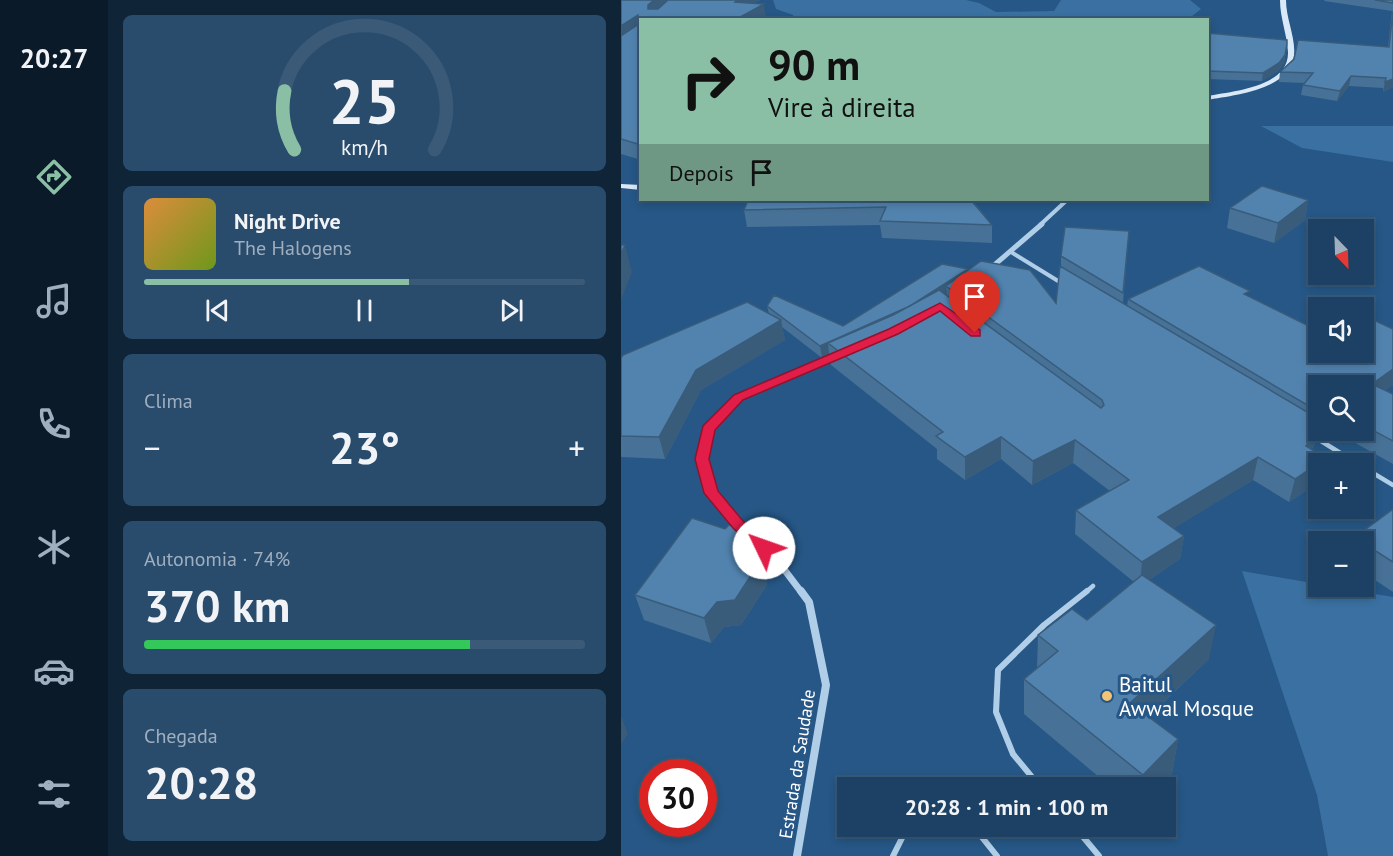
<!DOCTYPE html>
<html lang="pt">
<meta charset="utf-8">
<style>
body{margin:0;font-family:"PT Sans",sans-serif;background:#294c6d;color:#f1f3f6;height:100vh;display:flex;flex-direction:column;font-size:22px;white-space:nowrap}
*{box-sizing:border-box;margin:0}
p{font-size:20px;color:#a0afbf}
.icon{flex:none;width:33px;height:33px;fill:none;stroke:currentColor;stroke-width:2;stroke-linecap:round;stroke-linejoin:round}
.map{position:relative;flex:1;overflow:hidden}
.panel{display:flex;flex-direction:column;gap:15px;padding:15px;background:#0f2437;width:513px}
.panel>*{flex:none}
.guide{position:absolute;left:18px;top:18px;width:570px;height:183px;border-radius:0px;box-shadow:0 3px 9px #0003,0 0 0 2px #3a5a78;background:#8abfa5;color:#111;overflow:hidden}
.needle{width:39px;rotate:157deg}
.fabs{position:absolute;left:687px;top:219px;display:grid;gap:12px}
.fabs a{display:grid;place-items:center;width:66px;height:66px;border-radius:0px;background:#1c4164;box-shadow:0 3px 9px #0003,0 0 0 2px #3a5a78;font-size:30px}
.speed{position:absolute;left:18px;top:759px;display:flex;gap:12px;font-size:30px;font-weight:700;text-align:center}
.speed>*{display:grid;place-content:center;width:78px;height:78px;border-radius:50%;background:#1c4164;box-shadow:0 3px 9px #0003,0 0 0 2px #3a5a78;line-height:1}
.speed .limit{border:9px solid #d22;background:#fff;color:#111}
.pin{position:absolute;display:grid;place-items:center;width:51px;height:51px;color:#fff;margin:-62px -26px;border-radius:50% 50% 50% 0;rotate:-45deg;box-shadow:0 0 6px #0007}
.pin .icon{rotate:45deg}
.me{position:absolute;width:66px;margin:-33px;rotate:312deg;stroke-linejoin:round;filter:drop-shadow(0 0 4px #0008)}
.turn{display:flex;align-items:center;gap:21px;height:126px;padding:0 30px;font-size:27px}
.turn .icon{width:78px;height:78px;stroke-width:2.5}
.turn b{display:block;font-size:42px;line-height:51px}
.then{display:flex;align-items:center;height:57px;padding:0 30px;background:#0003;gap:12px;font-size:22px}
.big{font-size:45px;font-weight:700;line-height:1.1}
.panel .tile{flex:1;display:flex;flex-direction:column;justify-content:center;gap:9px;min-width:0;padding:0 21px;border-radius:9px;background:#294c6d}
.panel .dial{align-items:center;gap:0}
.dial svg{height:156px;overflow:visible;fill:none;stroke:#3a5a78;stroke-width:7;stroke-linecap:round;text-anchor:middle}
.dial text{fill:#f1f3f6;stroke:none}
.song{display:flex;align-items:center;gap:18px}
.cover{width:72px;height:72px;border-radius:9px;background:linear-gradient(135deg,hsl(30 70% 55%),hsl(80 70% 35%))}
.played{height:6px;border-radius:3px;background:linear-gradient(90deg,#8abfa5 60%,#3a5a78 60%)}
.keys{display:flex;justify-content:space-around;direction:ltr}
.heat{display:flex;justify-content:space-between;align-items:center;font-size:33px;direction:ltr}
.charge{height:9px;border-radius:4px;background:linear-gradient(90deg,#34c759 74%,#3a5a78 0)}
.trip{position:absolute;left:216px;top:777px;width:339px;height:60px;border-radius:0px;background:#1c4164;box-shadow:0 3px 9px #0003,0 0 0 2px #3a5a78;font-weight:700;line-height:60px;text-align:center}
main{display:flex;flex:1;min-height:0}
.menu{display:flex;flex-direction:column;width:108px;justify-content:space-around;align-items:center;background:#0b1a28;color:#a0afbf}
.menu .icon{width:42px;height:42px}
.menu .on{color:#8abfa5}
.menu b{font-size:27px;color:#f1f3f6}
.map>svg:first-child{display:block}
</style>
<main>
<nav class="menu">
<b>20:27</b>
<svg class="icon on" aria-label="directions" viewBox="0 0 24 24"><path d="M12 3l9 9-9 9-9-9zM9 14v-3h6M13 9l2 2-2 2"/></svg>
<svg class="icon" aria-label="music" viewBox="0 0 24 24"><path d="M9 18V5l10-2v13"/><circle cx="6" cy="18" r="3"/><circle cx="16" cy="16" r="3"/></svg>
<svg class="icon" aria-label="phone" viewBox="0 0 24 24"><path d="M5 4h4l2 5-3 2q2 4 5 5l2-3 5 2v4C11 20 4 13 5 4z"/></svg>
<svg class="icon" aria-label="climate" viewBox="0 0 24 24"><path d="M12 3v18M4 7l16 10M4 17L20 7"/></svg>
<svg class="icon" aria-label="car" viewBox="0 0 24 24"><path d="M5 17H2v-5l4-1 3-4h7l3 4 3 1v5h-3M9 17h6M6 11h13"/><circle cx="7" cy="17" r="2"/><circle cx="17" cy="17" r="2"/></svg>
<svg class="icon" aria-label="filters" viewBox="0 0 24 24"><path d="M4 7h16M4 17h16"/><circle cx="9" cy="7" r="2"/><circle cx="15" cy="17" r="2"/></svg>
</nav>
<section class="panel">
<div class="tile dial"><svg viewBox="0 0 100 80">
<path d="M14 69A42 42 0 1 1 86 69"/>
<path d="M14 69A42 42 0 0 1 9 39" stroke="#8abfa5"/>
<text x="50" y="56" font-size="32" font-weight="700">25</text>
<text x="50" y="72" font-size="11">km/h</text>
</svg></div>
<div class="tile">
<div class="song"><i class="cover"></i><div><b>Night Drive</b><p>The Halogens</p></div></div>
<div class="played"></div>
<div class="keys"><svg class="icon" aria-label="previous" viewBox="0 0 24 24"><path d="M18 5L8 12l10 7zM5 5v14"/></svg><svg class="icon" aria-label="pause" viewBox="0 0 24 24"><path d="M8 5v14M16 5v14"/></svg><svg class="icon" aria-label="next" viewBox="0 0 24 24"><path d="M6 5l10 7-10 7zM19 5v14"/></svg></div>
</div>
<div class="tile"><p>Clima</p>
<div class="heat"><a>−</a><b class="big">23°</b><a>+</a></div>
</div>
<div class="tile"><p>Autonomia · 74%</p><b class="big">370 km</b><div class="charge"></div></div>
<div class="tile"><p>Chegada</p><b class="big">20:28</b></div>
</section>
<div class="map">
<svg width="772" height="856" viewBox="0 0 772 856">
<rect width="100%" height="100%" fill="#265786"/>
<path fill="#3a71a2" d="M152,0h193l13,3 17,9 58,-1 7,-11h129l11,9 -14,11h-392l-2,-5 -17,-6z
M640,126h132v36l-91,-14z
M621,571l76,13 1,2 13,1 61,10v259h-65l-11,-61z"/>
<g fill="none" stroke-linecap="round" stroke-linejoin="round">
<path stroke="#b0cee8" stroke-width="4" d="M390,252l52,32"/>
<path stroke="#b0cee8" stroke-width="4.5" d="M692,436l45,28
M742,467l30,18
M464,593l8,-7"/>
<path stroke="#b0cee8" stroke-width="6" d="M420,788l-28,-34 -17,-42 2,-42 46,-45 43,-34
M352,826l24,30
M453,826l25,30
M272,856l15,-30"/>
<path stroke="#b0cee8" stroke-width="4" d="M419,225l27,-25"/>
<path stroke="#b0cee8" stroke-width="5" d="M371,267l50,-43
M144,386l72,-31"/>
<path stroke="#b0cee8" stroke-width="7" d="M127,533l-37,-40 -9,-34 6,-30 30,-31 31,-13
M141,546l15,14 25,33"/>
<path stroke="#b0cee8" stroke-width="8" d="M176,856l29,-171 -17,-83 -8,-11"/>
<path fill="#dae9f7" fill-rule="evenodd" d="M659,0h6c0,19 10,38 8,56 -4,34 -60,39 -87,44v-4c26,-5 82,-9 81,-44 -1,-18 -8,-34 -8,-52z
M0,184l20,1v5l-20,-2z"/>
</g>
<path fill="#477196" d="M0,0h139l-6,3 12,14 -4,3h-121v140l-20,-6z
M704,0h68v87l-10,5v-4l-34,-2 -12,15 -36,-6 2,-10 2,-2 -26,-1 1,-10 108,-25 4,-36 -68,-10z
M586,33l80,11 -3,19 -6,8 -16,10 -55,-2z
M687,200l-3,20 -31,23 -47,-15 3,-20z
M353,202l18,23v18l-110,-5 -2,-13 -133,2 -3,-17z
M508,231l-6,72 4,3 1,-7 121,-3 70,56 74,-23v56l-8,5 8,4v70l-61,-34h31v-44h-44v44h4l-3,6 -3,-2 -2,9 -3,6 7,15v18l-30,20 -36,-22 -79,48 10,8 -4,23 -31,21 60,79 -61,58 30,22 -6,35 -14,14h-46l-88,-74v-35l13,-11 1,-33 49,-15 47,-38 -59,-48 1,-24 34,-19 -37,-28 -41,22 -31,-26 -36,21 -28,-21v-10l-106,-84 -2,-11 -7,4 -40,-31 3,13 -84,50 -36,69 -44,-2v-99l148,-44 -2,-8 76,20 125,-56 88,33 5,-37v-10z
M772,509v83l-30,-20v-30h-9l1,-5z
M104,529l39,7 5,24 -6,8 4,17 -26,40 -17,2 -13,16 -67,-23 -9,-25z"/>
<path fill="#395c7a" d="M33,0h18l-21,18 -3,-9v-4z
M116,0h23l-23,14 -2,-12z
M143,4l2,13 -4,3h-27z
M17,15l3,9 -20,17v-15z
M664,55l-1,8 -6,8 -16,10 1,-8z
M730,76l-2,10 -12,15 3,-10z
M772,79v8l-10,5 2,-10z
M341,200h27l-27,4z
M687,200l-3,20 -31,23 4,-20z
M4,245l7,27 -11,28v-46z
M347,269l1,11 -23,6 1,8 -36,23 -83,26 1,11 -7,4 -2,-12z
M160,320l4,20 -84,50 -36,69 -6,-22 37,-67z
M772,369v16l-26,18 5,-19z
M698,424v6l-4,13 -15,26 6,-23z
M380,437v22l-36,21v-23z
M454,440l-2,23 -41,22 1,-24z
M637,457l-5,23 -98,60 3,-23z
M705,458l-2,6h-5v18l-30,20 6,-23z
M143,536l5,24 -6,8 4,17 -26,40 -17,2 -13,16 -7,-25z
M563,536l-4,23 -40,27 2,-24z
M595,625l-7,34 -83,78 4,-34z
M0,716l7,18 -7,10z
M557,739l-6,35 -14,14h-17l2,-13z"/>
<path fill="#5283af" stroke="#395c7a" stroke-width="1.5" d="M0,0h33l-6,5v4h10l10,-9h69l-2,2 29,2 -29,16h-94v49l-2,1h2v75l-20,-6v-103l18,-12 -1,-9 -17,11z
M754,0h18v3z
M772,11v68l-8,3 1,-4 -35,-2 -11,15 -37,-6 10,-12 -33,-1 14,-13 4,-19 91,7z
M586,33l80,7v4l-2,11 -6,8 -16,10 -56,-2z
M641,186l46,14 -30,23 -48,-15z
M127,200h223l21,25 -112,-4 6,-14 -142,3z
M444,227l64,4 -6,62 -62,-37z
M0,245h4l-4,9z
M360,261l49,9 26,33 4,-37 259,153v5l-13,22 20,12 -31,21 -37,-22 -100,60 26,19 -42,26 -66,-52 53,-30 -54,-40 -42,21 -32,-24 -36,20 -29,-21 7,-4 -115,-89 65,-28 46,-25 162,118 3,-3 -2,-5 -156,-114z
M321,264l26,5 -58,37 -90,40 -53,-40 7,-11 69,31z
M578,266l51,25 -6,3 75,37v21h44v-37l30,14v40l-21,15 21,10v47l-30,-16v-39h-44v26l-191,-113z
M126,302l34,18 -85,50 -37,67 -38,-1v-78l2,-3z
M772,509v53l-30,-19v-1h-2l-6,-5z
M71,518l33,11 4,-4 32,8 3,3 -12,15 9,9 -26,40 -18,2 -13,16 -69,-23z
M521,575l74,50 -86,78 48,36 -35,36 -119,-96 34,-28 -20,-16 34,-26 15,11z"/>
<path fill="#e11d48" stroke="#92132f" stroke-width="1.5" d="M319,303l40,27v6h-9l-31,-25 -42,23 -155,66 -28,30 -6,29 9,32 25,30 29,27 -2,4h-12l-25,-24 -29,-35 -9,-34 8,-33 31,-31 155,-66z"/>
<circle fill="#f2c475" stroke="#265786" stroke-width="2" cx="486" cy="696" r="6"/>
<g text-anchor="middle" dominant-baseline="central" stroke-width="6" stroke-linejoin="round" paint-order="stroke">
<g font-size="18" fill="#fff" stroke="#265786">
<text transform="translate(176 764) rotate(-81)">Estrada da Saudade</text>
</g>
<g font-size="21" fill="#fff" stroke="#265786" text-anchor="start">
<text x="498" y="684">Baitul<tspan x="498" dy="24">Awwal Mosque</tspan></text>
</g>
</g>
</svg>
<div class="fabs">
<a><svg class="needle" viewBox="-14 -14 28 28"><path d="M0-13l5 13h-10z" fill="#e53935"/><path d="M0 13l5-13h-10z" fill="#a0afbf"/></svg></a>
<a><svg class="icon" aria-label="sound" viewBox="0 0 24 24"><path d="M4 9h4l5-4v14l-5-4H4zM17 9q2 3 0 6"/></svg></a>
<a><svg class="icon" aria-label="search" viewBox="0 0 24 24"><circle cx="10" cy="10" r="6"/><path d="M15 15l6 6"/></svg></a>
<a>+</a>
<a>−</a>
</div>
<div class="speed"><div class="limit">30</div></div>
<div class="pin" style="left:354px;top:333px;background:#d93025"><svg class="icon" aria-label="arrive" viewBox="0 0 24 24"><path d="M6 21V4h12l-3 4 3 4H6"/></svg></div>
<svg class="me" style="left:143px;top:548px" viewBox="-20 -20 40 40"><circle r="19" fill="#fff"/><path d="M0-13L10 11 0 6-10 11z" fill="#e11d48"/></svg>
<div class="trip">20:28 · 1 min · 100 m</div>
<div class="guide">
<div class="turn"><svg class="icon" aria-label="right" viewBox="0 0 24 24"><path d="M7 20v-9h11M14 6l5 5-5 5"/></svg><div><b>90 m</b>Vire à direita</div></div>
<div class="then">Depois<svg class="icon" aria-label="arrive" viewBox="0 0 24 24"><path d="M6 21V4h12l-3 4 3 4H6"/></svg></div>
</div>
</div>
</main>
